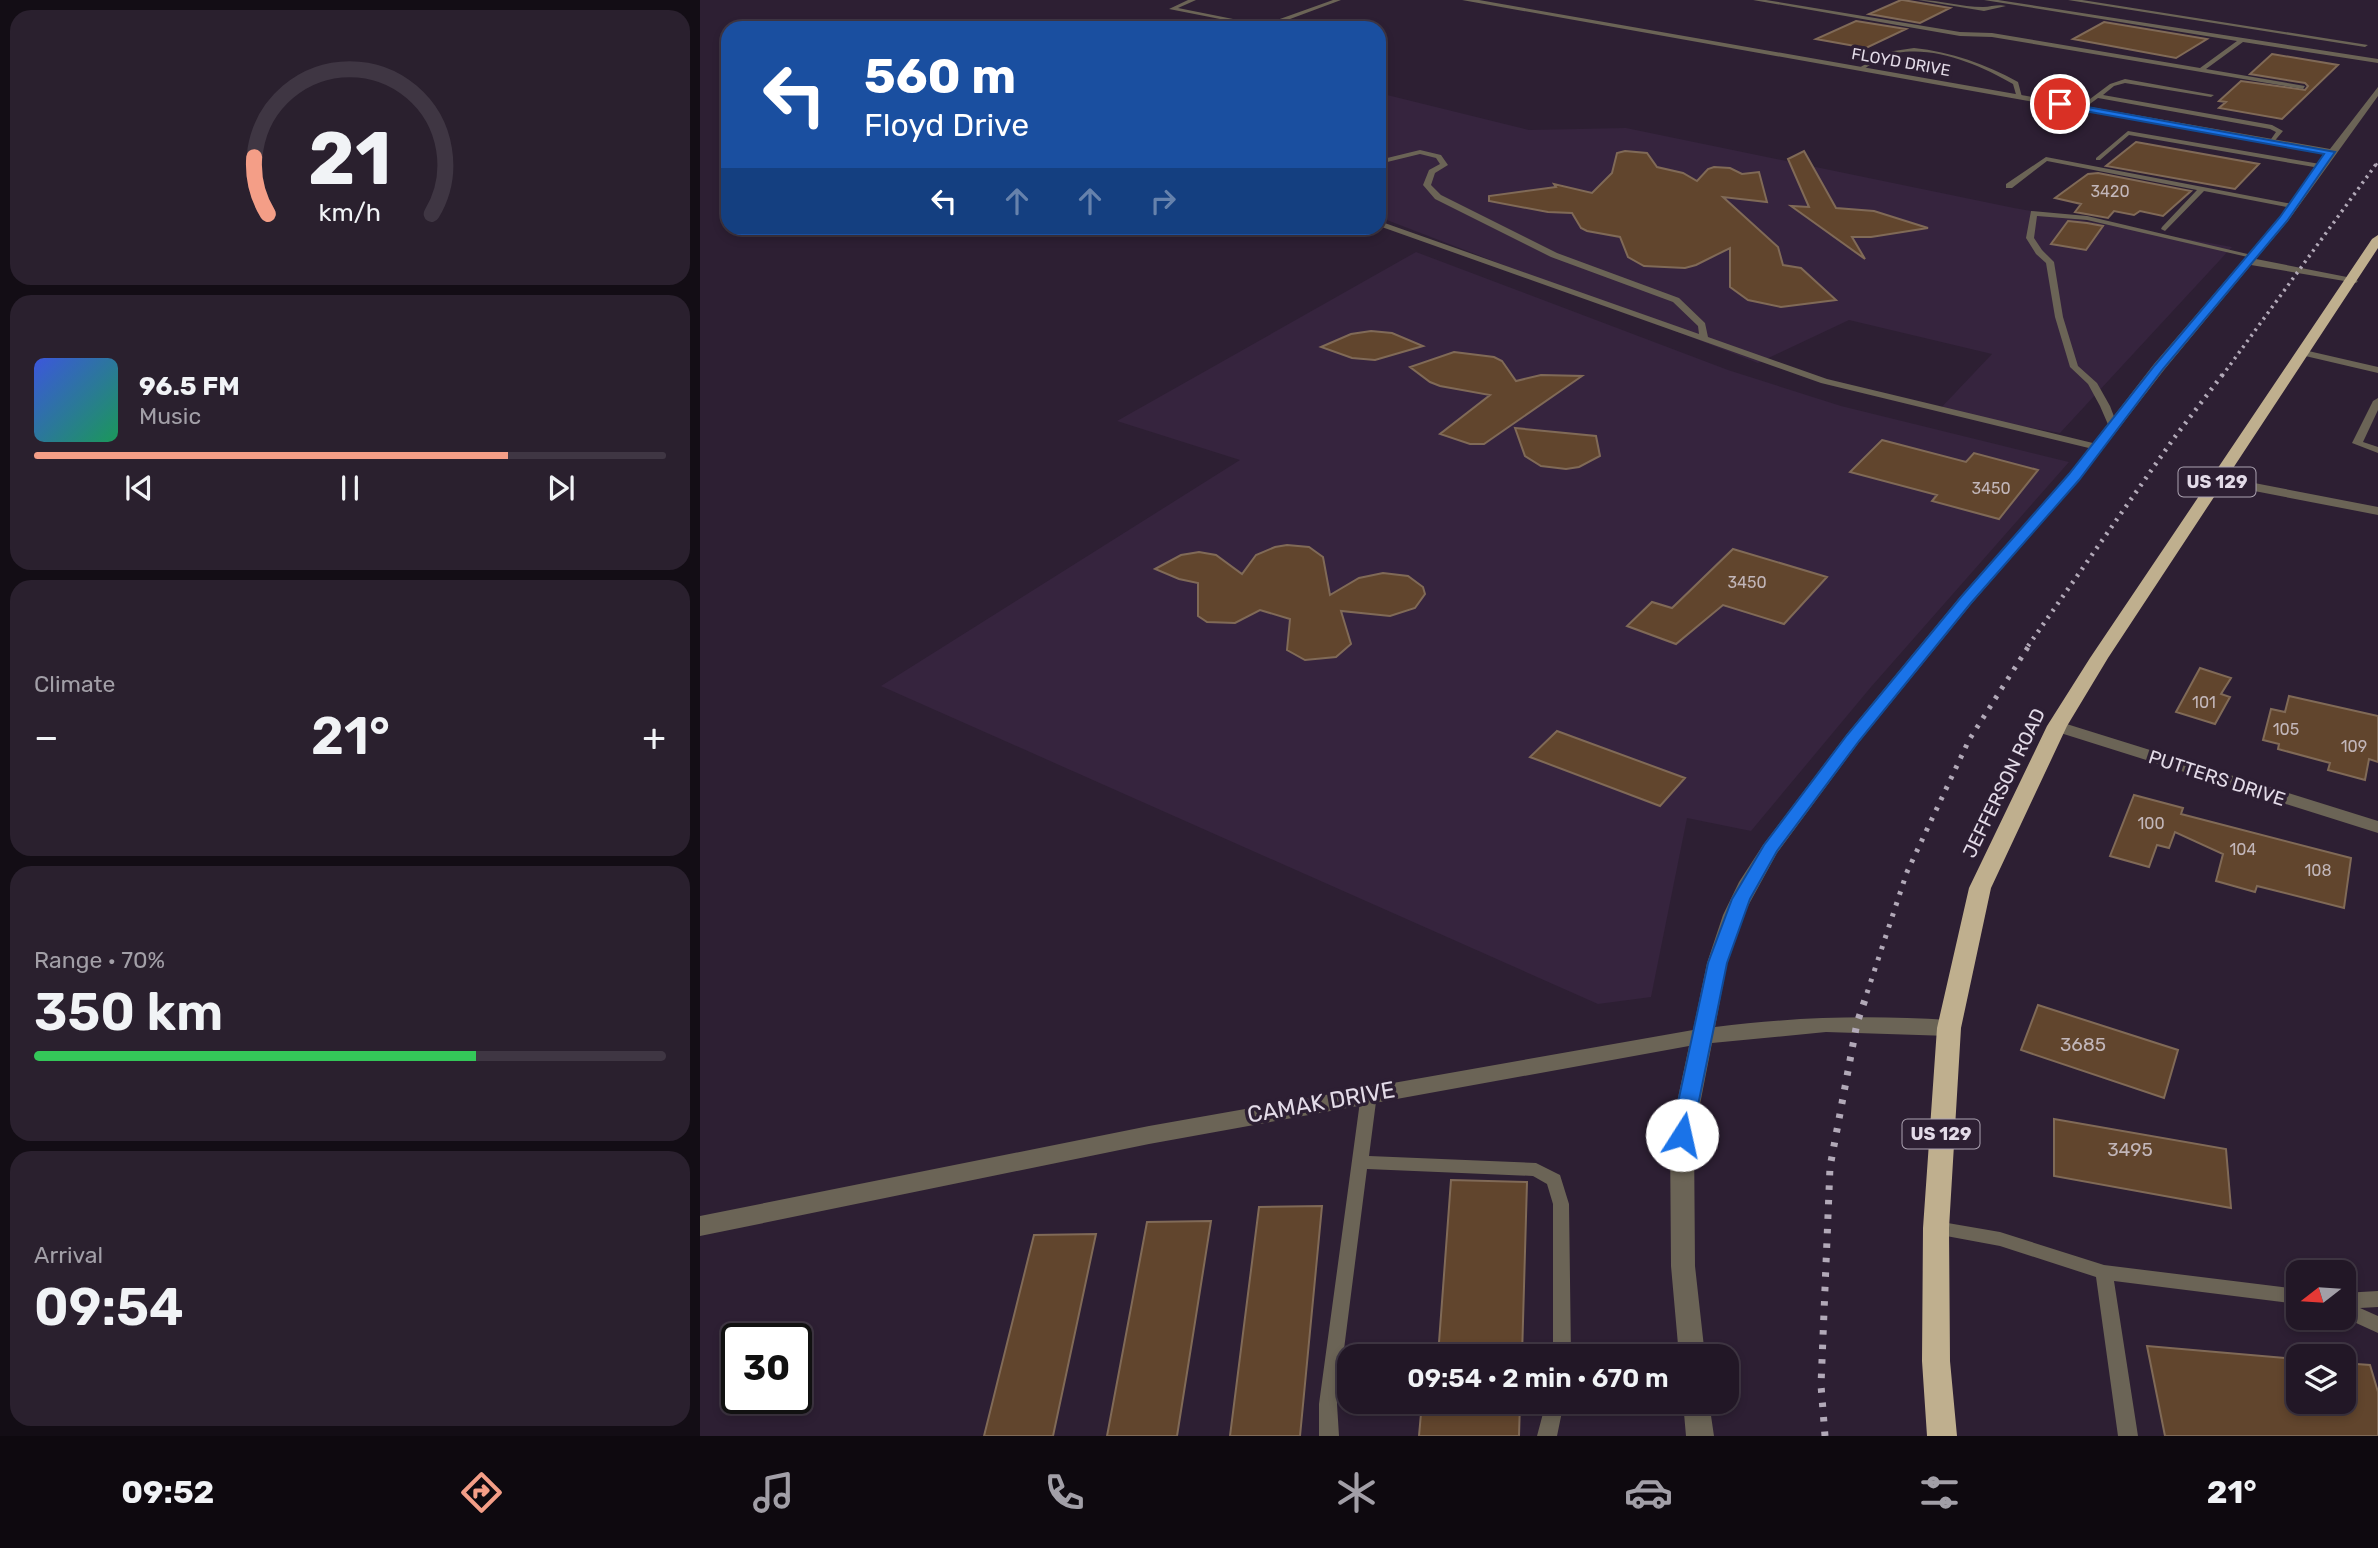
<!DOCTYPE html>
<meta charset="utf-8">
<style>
body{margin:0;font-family:Rubik,sans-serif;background:#2a202e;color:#f1f3f6;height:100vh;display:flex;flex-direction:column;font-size:26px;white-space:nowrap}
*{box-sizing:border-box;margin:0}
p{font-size:23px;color:#a29fa7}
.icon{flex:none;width:38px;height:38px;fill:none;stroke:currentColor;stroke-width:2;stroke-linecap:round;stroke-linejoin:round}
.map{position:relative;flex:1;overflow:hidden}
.details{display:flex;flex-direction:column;gap:10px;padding:10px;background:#130d15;width:700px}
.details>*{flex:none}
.guide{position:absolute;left:21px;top:21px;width:665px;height:214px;border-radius:21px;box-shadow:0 4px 10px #0003,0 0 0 2px #3f3643;background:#1a4fa0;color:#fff;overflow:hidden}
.needle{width:46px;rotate:253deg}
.buttons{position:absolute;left:1586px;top:1260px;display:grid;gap:14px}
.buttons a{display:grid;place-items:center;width:70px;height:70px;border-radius:14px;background:#221726;box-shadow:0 4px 10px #0003,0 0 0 2px #3f3643;font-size:35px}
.speed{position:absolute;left:21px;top:1323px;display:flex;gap:14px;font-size:35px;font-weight:700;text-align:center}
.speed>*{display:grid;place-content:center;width:91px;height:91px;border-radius:50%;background:#221726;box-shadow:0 4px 10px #0003,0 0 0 2px #3f3643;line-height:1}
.speed .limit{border:4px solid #111;border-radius:10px;background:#fff;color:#111}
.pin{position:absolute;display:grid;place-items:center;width:60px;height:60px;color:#fff;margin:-30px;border:4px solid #fff;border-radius:50%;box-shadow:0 2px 7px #0007}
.me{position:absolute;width:77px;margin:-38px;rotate:10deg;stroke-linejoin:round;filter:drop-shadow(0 0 5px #0008)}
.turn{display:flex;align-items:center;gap:24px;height:147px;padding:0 28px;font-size:32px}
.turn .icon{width:91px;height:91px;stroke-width:2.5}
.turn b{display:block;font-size:49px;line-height:60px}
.lanes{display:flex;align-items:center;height:66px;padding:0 28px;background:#0003;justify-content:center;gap:35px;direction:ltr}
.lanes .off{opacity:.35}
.big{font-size:52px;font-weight:600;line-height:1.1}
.details .widget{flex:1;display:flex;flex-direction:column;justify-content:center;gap:10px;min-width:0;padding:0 24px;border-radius:21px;background:#2a202e}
.details .dial{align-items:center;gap:0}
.dial svg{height:182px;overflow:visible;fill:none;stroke:#3f3643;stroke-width:7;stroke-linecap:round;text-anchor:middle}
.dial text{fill:#f1f3f6;stroke:none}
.song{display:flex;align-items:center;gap:21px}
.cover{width:84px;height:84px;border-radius:10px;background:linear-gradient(135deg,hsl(230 70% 55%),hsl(150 70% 35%))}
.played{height:7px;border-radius:4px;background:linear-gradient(90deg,#f49e87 75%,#3f3643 75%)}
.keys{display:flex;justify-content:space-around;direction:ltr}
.heat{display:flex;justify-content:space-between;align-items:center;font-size:38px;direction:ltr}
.charge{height:10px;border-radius:5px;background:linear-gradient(90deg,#34c759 70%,#3f3643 0)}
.trip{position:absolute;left:637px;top:1344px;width:402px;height:70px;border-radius:21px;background:#221726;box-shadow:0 4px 10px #0003,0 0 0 2px #3f3643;font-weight:600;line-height:70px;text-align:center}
.dock{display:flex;height:112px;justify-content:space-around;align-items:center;background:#0e090f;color:#a29fa7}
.dock .icon{width:49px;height:49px}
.dock .selected{color:#f49e87}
.dock b{font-size:32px;color:#f1f3f6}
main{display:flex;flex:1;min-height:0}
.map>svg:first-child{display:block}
</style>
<main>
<section class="details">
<div class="widget dial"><svg viewBox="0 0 100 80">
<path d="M14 69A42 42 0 1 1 86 69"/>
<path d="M14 69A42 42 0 0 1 8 44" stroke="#f49e87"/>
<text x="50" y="56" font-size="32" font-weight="700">21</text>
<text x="50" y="72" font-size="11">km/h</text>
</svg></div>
<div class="widget">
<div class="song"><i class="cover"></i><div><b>96.5 FM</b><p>Music</p></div></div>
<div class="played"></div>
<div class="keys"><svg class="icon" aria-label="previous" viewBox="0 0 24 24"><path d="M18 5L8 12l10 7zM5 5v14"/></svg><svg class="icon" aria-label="pause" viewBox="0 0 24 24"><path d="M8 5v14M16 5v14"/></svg><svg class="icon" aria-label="next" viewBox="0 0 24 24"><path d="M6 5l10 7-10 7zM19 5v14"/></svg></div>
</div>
<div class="widget"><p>Climate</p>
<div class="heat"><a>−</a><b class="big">21°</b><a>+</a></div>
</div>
<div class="widget"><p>Range · 70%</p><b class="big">350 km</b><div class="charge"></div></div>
<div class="widget"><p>Arrival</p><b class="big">09:54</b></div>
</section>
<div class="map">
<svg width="1678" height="1436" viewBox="0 0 1678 1436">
<rect width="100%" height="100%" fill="#2d1f33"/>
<path fill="#36243e" d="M679,93l150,37 97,-2 388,80 218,39 -172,186 -122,-22 54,-57 -143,-34 -91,43 -379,-146z
M716,252l312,118 113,36 228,56 -198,225 -120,144 -64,-13 -36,179 -53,7 -717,-318 359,-226 -123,-39z"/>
<path fill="#61452d" stroke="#806a57" stroke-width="2" d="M1201,0h2l47,8 -30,15 -51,-9z
M1156,21l50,8 -40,19 -50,-9z
M1404,22l103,17 -31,19 -103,-19z
M1572,54l66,11 -56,54 -63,-11 7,-6 -7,-1 22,-20 64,9 3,-4 -3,-3 -55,-9z
M1436,142l123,22 -24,25 -129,-23z
M925,151l22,2 10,14 26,6 14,8 11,-12 6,-2 16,1 12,6 17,-2 8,30 -44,-5 55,50 5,18 18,3 35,32 -55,7 -33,-7 -18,-13v-39l-34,17 -11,3 -41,-2 -16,-9 -8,-20 -33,-6 -6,-3 -9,-15 -24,-1 -59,-11v-5l67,-9 -2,-3 38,9 20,-20 5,-20z
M1104,151l32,57 38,3 54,17 -57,9h-19l13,22 -74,-53 18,1 -21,-48z
M1398,173l93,18 -28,25 -23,-5 -6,4 -20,-4 -6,7 -33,-6 6,-8 -26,-6 33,-24z
M1368,221l19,2 16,3 -17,24 -35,-6z
M671,331l21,2 31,13 -48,14 -23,-2 -31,-11 30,-13z
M754,352l40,5 8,4 14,20 25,-6 41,1 -98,68h-14l-30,-10 50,-39 -50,-9 -10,-4 -20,-15z
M815,428l81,8 4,20 -21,11 -13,2 -25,-3 -16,-10z
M1182,440l84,22 8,-9 64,17 -39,49 -67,-18 5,-6 -87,-23z
M587,545l22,2 14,10 7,38 29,-17 24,-5 25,3 15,11 2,7 -10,14 -25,8 -49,-5 10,33 -15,13 -31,3 -18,-10 3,-31 -30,-9 -25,13 -28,-1 -9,-6v-33l-19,-4 -24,-10 26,-14 18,-3 17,3 26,19 14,-19 19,-8z
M1033,549l94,28 -43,47 -61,-19 -47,39 -49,-18 25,-24 20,6z
M1500,668l31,10 -10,16 9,3 -15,27 -39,-12z
M1589,696l89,20v46l-9,-3 -4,21 -37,-10 2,-7 -52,-14 1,-5 -16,-4 8,-31 14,3z
M857,731l128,47 -25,28 -130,-49z
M1434,795l49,13 -2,6 170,44 -7,50 -87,-22 -2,6 -39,-11 7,-27 -48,-22 -6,16 -12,-3 -8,22 -39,-11z
M1338,1005l140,45 -14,48 -143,-48z
M1354,1119l172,30 5,59 -177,-32z
M751,1180l76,2 -5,174h-84z
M622,1206l-22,230h-70l29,-229z
M511,1221l-34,215h-70l40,-214z
M396,1234l-43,202h-69l50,-201z
M1447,1346l151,13v43h45v-39l27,2 8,27v44h-213z
M722,1402h98l-1,34h-100z"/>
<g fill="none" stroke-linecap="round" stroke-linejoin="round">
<path fill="#6b6456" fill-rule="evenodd" d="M488,0h8l-18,8 85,17 70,-25h8l-75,28 -97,-19z
M1053,0h13l194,32 32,1 208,35 37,-27 -253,-41h14l380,59v4l-135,-21 -37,27 99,17 -2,3 -311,-52 -32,-1z
M1218,0c22,0 43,7 65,7 8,0 15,-3 23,-1l-22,5z
M1368,0h14l286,45 -3,2z
M1214,48c37,4 72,16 104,34l4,15 -5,1 -4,-14c-33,-19 -77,-38 -116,-31 -13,3 -24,10 -35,17l-5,-1 30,-17z
M1425,79l89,16 -3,2 -86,-14 -11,3 -11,9 169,30 11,6 -11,13 -3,-2 7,-10 -6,-3 -172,-31 -15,11 -5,-1 32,-24z
M1428,131l192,33 4,2 -4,2 -191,-33 -29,25h-4v-2z
M720,150l21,5 7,10 -13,8 -4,12 10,10 116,58 122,45 26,25 3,14 119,42 270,65 5,3 -5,3 -276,-67 -442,-157v-5l320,113 -1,-8 -25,-24 -122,-45 -116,-58 -12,-14 6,-15 11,-6 -4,-6 -16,-4 -41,10v-4z
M1346,157l246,47 4,2 -4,2 -88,-17 -39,40 -4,-2 1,-2 35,-37 -150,-29 -35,27h-6v-4z
M1331,211l56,5 169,40 -4,2 -165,-38 -50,-4 -3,22 8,12 12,12 9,55 15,49 19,17 13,23 8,21 -2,2h-6l-10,-23 -12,-22 -18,-17 -15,-50 -9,-54 -10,-9 -10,-16z
M1604,350l74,17v6l-77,-18v-4z
M1678,398v12l-15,32 15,5v6l-26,-10 21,-42z
M669,1088l6,2 2,4 -8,62 167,7 24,12 9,29 2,152h-18v-152l-6,-20 -14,-8 -166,-7 -30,235 2,32h-20v-32l42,-310 2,-4z
M1236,1221l64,11 104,33 194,24v15l-184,-23 24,155h-20l-22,-159 -96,-31 -70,-13 -3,-5 3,-5z
M1678,1291v16l-18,1 18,8v17l-35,-16v-24z
M846,1402h18l-7,34h-20z"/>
<path fill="#6b6456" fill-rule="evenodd" d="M762,0h17l851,149 48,-62v9l-90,125 -32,38 96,19 6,3 -2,2 -105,-18 -87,105 -85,110 -107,123 -113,139 -82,111 -34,62 -16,48 -12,64c80,-10 153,-12 234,-7l8,2 3,6 -3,6 -8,2 -123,-4 -114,11 -18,92 1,131 10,90h-26l-8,-90 -1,-131 19,-89 -540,98 -449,92v-20l449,-90 544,-96 14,-67 16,-48 16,-33 24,-37 84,-111 113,-137 109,-123 85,-110 126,-147 46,-63z
M1518,476l160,31v8l-165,-32v-6z
M1357,721l321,100v12l-327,-103 -3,-4 3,-4z
M983,1402h26l5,34h-28z"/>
<path fill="#bfaf8e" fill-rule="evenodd" d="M1678,235v13l-270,410 -41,68 -76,162 -30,140 -12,200 1,133 7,75h-30l-5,-75 1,-133 14,-200 32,-140 78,-162 43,-68 282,-419z"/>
<path stroke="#b2a9b8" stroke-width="2.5" stroke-dasharray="2 3.5" stroke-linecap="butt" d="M1676,165l2,-3"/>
<path stroke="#b2a9b8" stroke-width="3.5" stroke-dasharray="2.5 4.5" stroke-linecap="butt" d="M1522,376l155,-213"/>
<path stroke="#b2a9b8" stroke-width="4.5" stroke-dasharray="2.5 6" stroke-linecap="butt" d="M1328,646l146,-208 49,-64"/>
<path stroke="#b2a9b8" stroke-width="5" stroke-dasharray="3.5 8" stroke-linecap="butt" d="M1167,993l40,-121 62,-132 61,-96"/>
<path stroke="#b2a9b8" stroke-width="7" stroke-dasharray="4.5 10" stroke-linecap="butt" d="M1125,1436l-4,-51 9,-218 27,-144 11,-32"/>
</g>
<path fill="#1a73e8" stroke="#114b97" stroke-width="2" d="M1360,102l275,50 -48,69 -124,148 -84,111 -108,123 -112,138 -82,110 -27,48 -23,64 -35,172 -3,5 -7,3 -8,-3 -3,-5 37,-172 24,-64 32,-54 83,-110 114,-138 108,-123 86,-109 125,-148 44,-63 -267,-48z"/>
<g text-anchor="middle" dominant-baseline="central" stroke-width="7" stroke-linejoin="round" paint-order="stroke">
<g font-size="16" fill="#e3dbe8" stroke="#2d1f33">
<text transform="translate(1201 62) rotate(10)">FLOYD DRIVE</text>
</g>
<g font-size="16" fill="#c2b6b9">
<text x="1410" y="191">3420</text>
<text x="1291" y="488">3450</text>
<text x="1047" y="582">3450</text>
<text x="1504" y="702">101</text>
<text x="1586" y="729">105</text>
<text x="1654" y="746">109</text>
<text x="1451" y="823">100</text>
<text x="1543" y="849">104</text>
<text x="1618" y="870">108</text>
</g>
<g fill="#2d1f33" stroke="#aca3b2" stroke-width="2">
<rect x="1478.5" y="467.5" width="77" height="29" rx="5"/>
<rect x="1202.5" y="1119.5" width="77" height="29" rx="5"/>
</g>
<g font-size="18" font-weight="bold" fill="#e3dbe8">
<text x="1517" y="482">US 129</text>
<text x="1241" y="1134">US 129</text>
</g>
<g font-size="19" fill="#e3dbe8" stroke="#2d1f33">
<text transform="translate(1517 778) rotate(18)">PUTTERS DRIVE</text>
<text transform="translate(1304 783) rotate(-64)">JEFFERSON ROAD</text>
</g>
<g font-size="19" fill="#c2b6b9">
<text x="1383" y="1044">3685</text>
<text x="1430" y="1149">3495</text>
</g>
<g font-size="23" fill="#e3dbe8" stroke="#2d1f33">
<text transform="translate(621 1102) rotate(-10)">CAMAK DRIVE</text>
</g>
</g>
</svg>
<div class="buttons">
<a><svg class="needle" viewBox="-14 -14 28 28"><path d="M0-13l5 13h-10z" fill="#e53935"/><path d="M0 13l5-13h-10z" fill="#a29fa7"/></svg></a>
<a><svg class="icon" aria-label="layers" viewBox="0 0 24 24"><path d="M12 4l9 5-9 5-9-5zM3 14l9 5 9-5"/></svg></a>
</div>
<div class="speed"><div class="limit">30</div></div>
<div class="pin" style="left:1360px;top:104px;background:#d93025"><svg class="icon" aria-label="arrive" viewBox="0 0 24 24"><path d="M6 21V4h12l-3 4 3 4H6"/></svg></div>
<svg class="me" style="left:982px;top:1135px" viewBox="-20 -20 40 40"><circle r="19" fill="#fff"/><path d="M0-13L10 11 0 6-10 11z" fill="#1a73e8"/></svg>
<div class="trip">09:54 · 2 min · 670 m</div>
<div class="guide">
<div class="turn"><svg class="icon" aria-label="left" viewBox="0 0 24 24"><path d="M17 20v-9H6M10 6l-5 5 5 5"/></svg><div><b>560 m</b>Floyd Drive</div></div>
<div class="lanes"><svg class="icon" aria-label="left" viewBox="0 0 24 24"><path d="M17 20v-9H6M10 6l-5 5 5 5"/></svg><svg class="icon off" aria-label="ahead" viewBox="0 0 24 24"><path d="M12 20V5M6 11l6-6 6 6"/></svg><svg class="icon off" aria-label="ahead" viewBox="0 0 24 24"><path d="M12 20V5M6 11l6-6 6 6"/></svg><svg class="icon off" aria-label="right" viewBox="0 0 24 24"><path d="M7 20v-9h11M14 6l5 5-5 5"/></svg></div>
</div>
</div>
</main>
<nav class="dock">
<b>09:52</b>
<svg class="icon selected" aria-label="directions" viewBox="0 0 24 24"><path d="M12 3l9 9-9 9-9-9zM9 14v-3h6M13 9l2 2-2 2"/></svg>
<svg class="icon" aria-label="music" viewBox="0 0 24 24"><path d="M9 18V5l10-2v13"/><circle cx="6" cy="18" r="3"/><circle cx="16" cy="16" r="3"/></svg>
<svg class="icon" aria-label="phone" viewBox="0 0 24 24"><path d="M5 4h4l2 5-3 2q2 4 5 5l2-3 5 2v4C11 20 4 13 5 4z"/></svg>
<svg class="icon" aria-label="climate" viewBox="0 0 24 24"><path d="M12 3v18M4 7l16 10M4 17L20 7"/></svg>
<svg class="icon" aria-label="car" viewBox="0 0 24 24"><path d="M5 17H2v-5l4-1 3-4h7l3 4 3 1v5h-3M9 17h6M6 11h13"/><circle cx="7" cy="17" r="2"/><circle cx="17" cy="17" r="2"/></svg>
<svg class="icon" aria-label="filters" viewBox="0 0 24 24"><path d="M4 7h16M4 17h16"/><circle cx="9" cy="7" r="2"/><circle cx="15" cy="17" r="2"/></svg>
<b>21°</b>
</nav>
